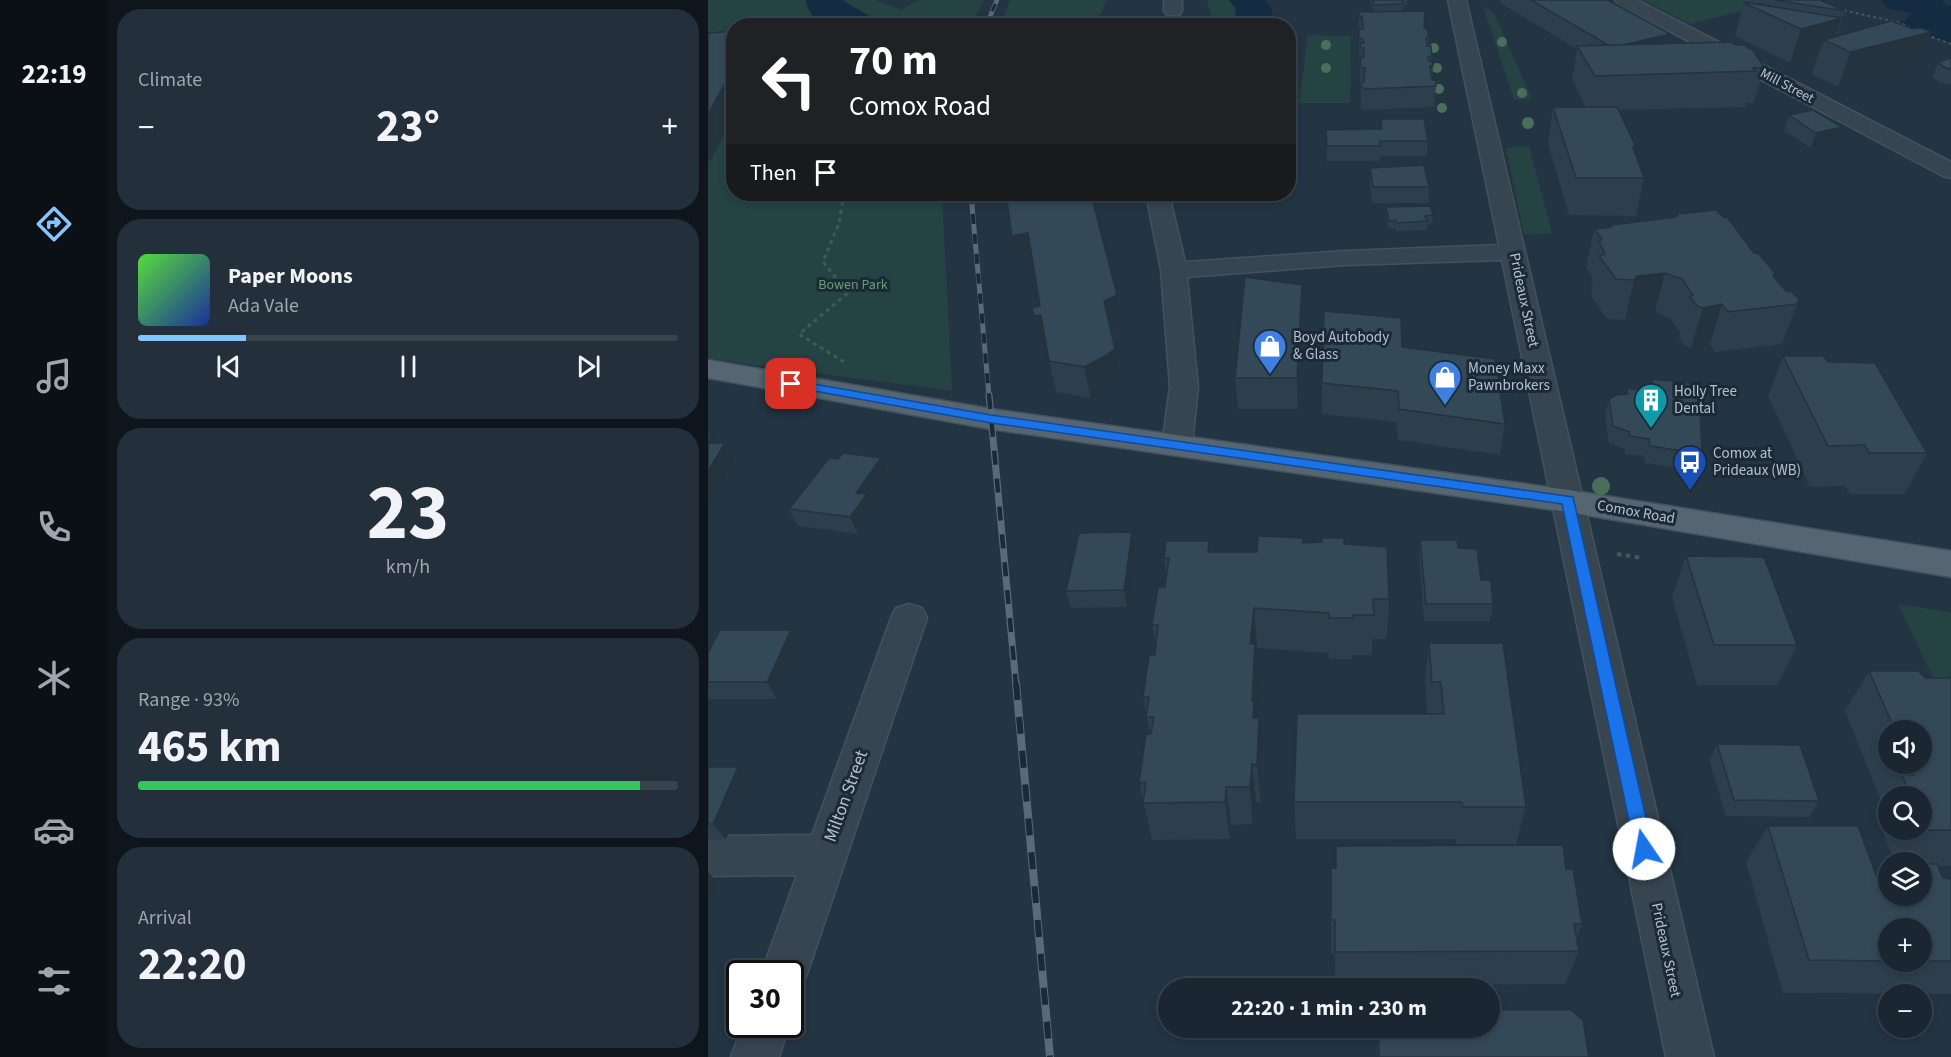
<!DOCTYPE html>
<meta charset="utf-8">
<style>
body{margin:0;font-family:"Source Sans 3",sans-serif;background:#232f3a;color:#f1f3f6;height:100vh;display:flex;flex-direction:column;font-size:22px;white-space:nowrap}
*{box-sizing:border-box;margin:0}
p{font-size:20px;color:#9fa5ac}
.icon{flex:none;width:33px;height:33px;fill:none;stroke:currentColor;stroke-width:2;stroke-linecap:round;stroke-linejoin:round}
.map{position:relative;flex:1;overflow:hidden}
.drawer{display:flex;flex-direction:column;gap:9px;padding:9px;background:#0e151c;width:600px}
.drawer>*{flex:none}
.guide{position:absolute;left:18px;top:18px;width:570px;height:183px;border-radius:24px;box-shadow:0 3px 9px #0003,0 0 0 2px #38444d;background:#202124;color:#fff;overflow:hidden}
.tools{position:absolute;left:1170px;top:720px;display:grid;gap:12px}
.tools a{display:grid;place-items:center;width:54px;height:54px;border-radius:50%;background:#1a2732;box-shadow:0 3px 9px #0003,0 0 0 2px #38444d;font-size:30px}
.speed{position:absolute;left:18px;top:960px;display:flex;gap:12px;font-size:30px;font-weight:700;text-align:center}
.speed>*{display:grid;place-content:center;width:78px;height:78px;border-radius:50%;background:#1a2732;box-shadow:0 3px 9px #0003,0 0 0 2px #38444d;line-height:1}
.speed .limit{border:3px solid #111;border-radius:9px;background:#fff;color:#111}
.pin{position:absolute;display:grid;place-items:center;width:51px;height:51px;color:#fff;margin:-26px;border-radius:12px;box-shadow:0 3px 9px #0006}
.me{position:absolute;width:66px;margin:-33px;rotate:348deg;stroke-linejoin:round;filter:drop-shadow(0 0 4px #0008)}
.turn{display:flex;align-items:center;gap:21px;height:126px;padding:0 24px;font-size:27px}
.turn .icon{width:78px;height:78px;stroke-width:2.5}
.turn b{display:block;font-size:42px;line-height:51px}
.then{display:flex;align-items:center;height:57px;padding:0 24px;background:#0003;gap:12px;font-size:22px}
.big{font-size:45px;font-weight:700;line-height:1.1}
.drawer .tile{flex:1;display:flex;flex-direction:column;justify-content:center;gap:9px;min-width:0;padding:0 21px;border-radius:24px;background:#232f3a}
.drawer .dial{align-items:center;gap:0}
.dial b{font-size:78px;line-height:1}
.song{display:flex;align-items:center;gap:18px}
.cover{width:72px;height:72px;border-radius:9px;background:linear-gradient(135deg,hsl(110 70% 55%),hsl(230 70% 35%))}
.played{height:6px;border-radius:3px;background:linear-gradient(90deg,#86c4ff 20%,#38444d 20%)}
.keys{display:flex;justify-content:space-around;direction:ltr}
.heat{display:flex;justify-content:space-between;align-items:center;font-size:33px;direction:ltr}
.charge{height:9px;border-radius:4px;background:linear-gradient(90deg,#34c759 93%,#38444d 0)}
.trip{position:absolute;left:450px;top:978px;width:342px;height:60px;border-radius:30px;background:#1a2732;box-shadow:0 3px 9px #0003,0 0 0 2px #38444d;font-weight:700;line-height:60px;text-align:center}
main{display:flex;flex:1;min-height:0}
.tabs{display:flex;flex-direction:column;width:108px;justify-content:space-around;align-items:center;background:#0a1014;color:#9fa5ac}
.tabs .icon{width:42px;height:42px}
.tabs .active{color:#86c4ff}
.tabs b{font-size:27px;color:#f1f3f6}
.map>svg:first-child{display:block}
</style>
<main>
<nav class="tabs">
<b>22:19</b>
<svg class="icon active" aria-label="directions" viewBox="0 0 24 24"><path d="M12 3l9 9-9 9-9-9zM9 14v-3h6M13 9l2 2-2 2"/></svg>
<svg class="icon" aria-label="music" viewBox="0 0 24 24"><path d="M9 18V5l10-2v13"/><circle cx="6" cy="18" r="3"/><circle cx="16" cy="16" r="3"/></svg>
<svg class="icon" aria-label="phone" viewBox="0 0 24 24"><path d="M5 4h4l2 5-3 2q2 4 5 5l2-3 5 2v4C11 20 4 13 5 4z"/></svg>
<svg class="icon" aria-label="climate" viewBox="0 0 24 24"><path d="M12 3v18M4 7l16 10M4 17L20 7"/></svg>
<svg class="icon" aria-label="car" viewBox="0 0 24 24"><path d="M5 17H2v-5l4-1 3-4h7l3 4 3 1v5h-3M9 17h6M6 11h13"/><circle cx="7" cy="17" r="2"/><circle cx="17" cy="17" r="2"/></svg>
<svg class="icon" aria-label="filters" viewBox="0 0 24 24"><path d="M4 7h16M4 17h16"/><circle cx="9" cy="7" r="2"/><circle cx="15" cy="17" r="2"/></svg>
</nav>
<section class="drawer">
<div class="tile"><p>Climate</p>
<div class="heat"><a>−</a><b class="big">23°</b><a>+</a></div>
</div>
<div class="tile">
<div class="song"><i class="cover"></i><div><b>Paper Moons</b><p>Ada Vale</p></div></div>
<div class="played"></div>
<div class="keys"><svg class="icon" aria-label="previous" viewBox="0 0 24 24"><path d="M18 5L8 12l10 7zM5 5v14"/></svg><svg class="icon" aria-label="pause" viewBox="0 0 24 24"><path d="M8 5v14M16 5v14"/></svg><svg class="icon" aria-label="next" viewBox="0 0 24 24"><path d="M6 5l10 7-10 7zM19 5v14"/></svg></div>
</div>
<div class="tile dial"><b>23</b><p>km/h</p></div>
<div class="tile"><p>Range · 93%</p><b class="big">465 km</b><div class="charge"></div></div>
<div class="tile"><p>Arrival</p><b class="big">22:20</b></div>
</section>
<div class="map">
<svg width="1243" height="1057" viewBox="0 0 1243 1057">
<rect width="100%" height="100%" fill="#233442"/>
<path fill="#254343" d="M0,0h167l27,10 17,-10h65l-13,25 -237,1v168h208l10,197 -244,-32z
M302,0h97l-12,25h-94z
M499,0h29l5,7 3,18h-35l3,-4z
M935,0h142l-95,24z
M775,6l11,7 38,86 -18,1z
M600,35l43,1 -1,67h-51z
M821,146l23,87 -28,2 -18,-87z
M1190,604l53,8v103z"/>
<path fill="#142c41" d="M1222,5l21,1v37l-32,-10 -18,-10 15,-12z"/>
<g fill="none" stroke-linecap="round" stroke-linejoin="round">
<path fill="#142c41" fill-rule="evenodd" d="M98,0h36l31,18 6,8c-23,0 -70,6 -73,-26z
M521,0h37l5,8 4,18h-38l-2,-18z
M1173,0h61l4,6 -5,8 -13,3 -42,-9z"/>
<defs>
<path id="minor" d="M456,0h18v11l-3,4h-12l-3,-4z
M740,0h18l248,1057h-48l-164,-797 -157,5 -158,12 11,110 -6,58 -4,7 -11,3 -11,-3 -4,-7 8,-58 -9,-117 -15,-76h23l16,68 160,-11 154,-6z
M907,0h22l314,162v16l-8,-2 -325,-172z
M201,604l13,4 5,10 -120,356 -7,16 -10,4v-20h-29l36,-99 -89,1v-40l104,-1 79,-217 5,-10z
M35,1024l47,-1 -11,34h-48z"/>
<path id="major" d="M0,360l283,49 577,81 383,61v26l-383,-65 -577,-83 -283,-51z"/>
</defs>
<use href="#minor" stroke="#44515e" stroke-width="3"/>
<use href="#major" stroke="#44515e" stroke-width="3"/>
<path stroke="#3e5b59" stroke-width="2" stroke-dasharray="3 3" stroke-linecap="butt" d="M1130,9l63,14 10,6
M1218,35l25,9"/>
<path stroke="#3e5b59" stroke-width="3" stroke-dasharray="4 4" stroke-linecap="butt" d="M136,194l-5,29 -16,39 25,31 -49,41 45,28"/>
<path stroke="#3e5b59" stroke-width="4" stroke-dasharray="4.5 4.5" stroke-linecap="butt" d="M909,554l26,4"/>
<use href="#minor" fill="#374551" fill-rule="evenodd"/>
<use href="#major" fill="#556572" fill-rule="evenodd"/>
<defs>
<path id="rail-far3" d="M278,26l11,-26"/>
<path id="rail-far2" d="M263,194l18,202"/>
<path id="rail-far1" d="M281,395l27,290"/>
<path id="rail" d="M308,683l34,374"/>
</defs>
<use href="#rail-far3" stroke="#596a79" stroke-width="4.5"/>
<use href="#rail-far2" stroke="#596a79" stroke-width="5"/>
<use href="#rail-far1" stroke="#596a79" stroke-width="7"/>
<use href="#rail" stroke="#596a79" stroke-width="8"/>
<use href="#rail-far3" stroke="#1c2a37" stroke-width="3" stroke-dasharray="8" stroke-linecap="butt"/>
<use href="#rail-far2" stroke="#1c2a37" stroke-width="4" stroke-dasharray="10" stroke-linecap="butt"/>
<use href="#rail-far1" stroke="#1c2a37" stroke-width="4.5" stroke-dasharray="14" stroke-linecap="butt"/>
<use href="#rail" stroke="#1c2a37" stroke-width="6" stroke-dasharray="17" stroke-linecap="butt"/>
</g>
<g fill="#496f5a">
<circle cx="794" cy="42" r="5"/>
<circle cx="618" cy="45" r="5"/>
<circle cx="726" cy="48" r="5"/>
<circle cx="618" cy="68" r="5"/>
<circle cx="729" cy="68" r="5"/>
<circle cx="731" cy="89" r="5"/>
<circle cx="814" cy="93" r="5"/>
<circle cx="734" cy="108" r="5"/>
<circle cx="820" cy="123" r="6"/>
<circle cx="893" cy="486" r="9"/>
</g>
<path fill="#2d3f4c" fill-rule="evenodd" d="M662,0h37v5h-4l-1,6 -28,1z
M793,0h107l62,34 -2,9 67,2 29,22 -10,36h-7l-2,4 -127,3 26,68 -8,38 -67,-1 -21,-71 5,-37h33l-14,-27 5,-31 -77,-46z
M1040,0h72l25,11 -8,25 76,-7 18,3 -14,34 -79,21 -26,-13 6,-19 -28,8 -55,-27 9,-34 3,1z
M651,12l65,16 5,9 -1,9 4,11 -1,4 2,5 -1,13 4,7 -2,21 -69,3 -4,-1v-20h-1l-1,-52h-1z
M1243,57v28l-11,-2 -8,-6 6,-14z
M1081,115l48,27 -26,6 -27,-17z
M673,119l47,22 -1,15h-47v5h-53l-1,-31 55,-1z
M662,168l59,19 -1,16h-56l-2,-20z
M678,207l47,8 -1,8 -5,1v6l-31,1v-3l-7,1 -3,-14z
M903,225l143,28 43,51 -15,40 -67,8 -5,-8 -19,4 -6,-2 -6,-9 1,-4 -9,-14 -16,-7 -28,4 -2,4 -18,-1 -16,-23 2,-11 -2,-3 1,-6 -6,-8 8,-39 17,-2z
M304,236l110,90 -11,5 10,48 -5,3 1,2 -26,14 -35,-6 -10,-46 -5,1 -7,-31 6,-10 -7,-43 -14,3z
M594,285v30l-4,94h-60l-3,-31z
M694,347l103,77 -5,31 -102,-15 -2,-18 -74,-8v-31z
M1075,356l45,6 99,91 -22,41h-55l-5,-8 -35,1 -42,-91z
M944,379l38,12 12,63 -5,17 -52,-8 -1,-7 -19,-2v-5l-16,-6 -4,-27 4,-17 17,-5 1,-6 21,4z
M180,475l-18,26 5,10 -17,23 -60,-8 -9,-17z
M424,532l4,17 -9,58 -56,1 -5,-17z
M712,540l38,8 23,32 12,24 -3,17h-66l-5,-64z
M595,543l41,1 45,55 -2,40h-15v16h-20v4h-23v-6l-72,-5 -1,11 2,25 -2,34 6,39 -1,46 -5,-1 -3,22 -22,1 -1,14 -78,1 -13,-57 11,-49 -7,-37 12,-42 1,-12 -4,-18 13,-38 1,-13 -2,-16 47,-6h46z
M978,556l111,89 -20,40h-80l-25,-88z
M721,643l97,164 -10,37h-60v-5h-160l-2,-37 133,-88 -2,-32z
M93,647l-24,52h-69v-46z
M1161,671l57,7 25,1v187h-13l5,12 8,1v115l-168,-1 -37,-131 22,-36 108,48 8,-10h4v32h34v-34h-27l-20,-49 7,-10 -37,-92zM1180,730h34v34h-34zM1180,796h34v34h-34zM1180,928h34v34h-34z
M1009,744l102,57 -10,16 -83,-1 -17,-56z
M0,767l42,16 -24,56 -18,1z
M623,868l235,1 16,55 -5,15 2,12 -14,33 -230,1v-31h-4z
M670,1028h112l-113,29z"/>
<path fill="#24333e" d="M1134,18l-9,26 -9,-4 -6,15 -28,8 11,-34z
M1223,32l-14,34 -79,21 12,-35z
M962,34l-5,20 -53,-7z
M26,67v48l-24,47 -2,-4v-44z
M1134,127l-5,15 -26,6 5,-15z
M320,233l7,29 -16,4 -7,-30z
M957,273l-10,39 -28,4 -2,4 9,-40 3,-4z
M594,285v30l-4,94 -1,-31z
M409,295l5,31 -13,5 -5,-30z
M1014,304l-12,40 -19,4 12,-40z
M333,315l7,30 -7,2 -7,-31z
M407,349l6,30 -5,3 1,2 -26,14 -7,-31z
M4,435l9,15 4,-7 9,17 -26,45v-64z
M173,458l7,17 -18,26 5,10 -17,23 -8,-17 6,-24z
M424,532l4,17 -9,58 -3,-17z
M546,608l3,40 -1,11 2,25 -2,39 1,34 -5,-56 -2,-57z
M83,630l10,17 -24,52 -10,-17z
M551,718l3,39 -1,46 -4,-38z
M544,764l4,38 -3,22 -3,-37z
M30,767l12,16 -24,56 -13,-15z
M518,787l5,38 -1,14 -5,-37z
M0,872l9,10 -9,23z"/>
<path fill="#344958" stroke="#24333e" stroke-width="1.5" d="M665,0h29l1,4 -29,1z
M823,0h77l62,34 -47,11h-15z
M1067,0h45l25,11z
M1036,2l98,16 -41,11 -57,-26z
M717,11l-1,17h3l2,9 -3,1 1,8h4l1,11h-4l1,4h3l1,5h-3l2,14h4v6l-70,3 -5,-2 1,-5h2l1,-14 -5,-1 1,-10h3v-9h-3l-1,-5h4l-1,-4 -4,-1v-9h4l-1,-13 -3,1v-5z
M1183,21l22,8 8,-1 10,4 -81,20 -26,-12z
M26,31v36l-26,47v-81z
M1023,42l4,3h10l4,4h3l12,18 -11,1 3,3 -161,5 -18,-30z
M1243,57v12l-5,-1 -8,-5z
M845,107h64l18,38 -2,2 11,31h-68z
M1105,110l29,17 -26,6 -27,-18z
M673,119h43l4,22h-48v5h-53l-1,-16 56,-1z
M716,165l5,22h-56l-3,-19z
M298,194h85l26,101 -13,6 11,48 -6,4h2l-27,14 -35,-6 -8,-46 -7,1 -2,-8 8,-2 -12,-73 -16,3z
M722,206l3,9 -8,1 2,5 -30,2 -1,-3 -7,1 -3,-14z
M1008,210l7,7 5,1 26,35 5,1 16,19 -2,3 13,15 5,1 8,7 -2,5 -69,8 -6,-8 -19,4 -6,-2 -7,-9 3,-2 -11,-16 -17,-6 -28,3 -3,4 -18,-1 -17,-23 6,-2 -6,-12 3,-3 -8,-10 17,-2v-2l65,-8 2,-3z
M537,277l57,8 -5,93h-62z
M616,311l77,7 1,29 93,12 10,65 -106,-15 -1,-18 -76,-8z
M1075,356h40l5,6 47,1 52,90h-58l-4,-8 -37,1z
M944,379l38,4v8l9,1 3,62 -52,-8 -1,-7 -20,-3 1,-4 -17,-6 -4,-27 7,-4 12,-1 -1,-6 26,4z
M0,435h4l-4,6z
M0,443h17l-17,28z
M135,453l38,5 -25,35 11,1 -17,23 -61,-8 40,-51 9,1z
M424,532l-8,58 -58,1 13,-58z
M550,536l45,2v5l19,-1v-4h22v6l43,3 2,52h-16l1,16h-21v3h-24v-5l-75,-5 -4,36h5l-3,57 2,1 -1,16h6l-2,47 -5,-1 -2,23h-24l-1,15 -82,1 3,-21 -7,1 7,-49h5l3,-17h-8l3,-20h-6l6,-42h6l3,-30h-6l6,-38h7l4,-29h-5l2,-17h43l-1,11h49z
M712,540h37l1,8 19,1 4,31h10l2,24h-67z
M978,556l78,1 33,88h-83z
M12,630h71l-24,52h-59v-29z
M721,643h74l23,164h-63l-1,-5h-168l3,-88h147l-3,-32h-9z
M1161,671h49l8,7h25v152h-26l-3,-9v-25h-11l-9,-21h12l-5,-11h13v-34h-27z
M1009,744l83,1 19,56 -85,-1z
M0,767h30l-25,57h-5z
M1060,826h90l20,54h10v16h34v-32h15l6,14 8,1v82h-29v-33h-34v33l-79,-1z
M855,845l3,24h7l9,55h-8l5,27 -244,1v-32h-4v-52h5v-22z
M1176,864h4v11z
M782,1010h81l12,10 6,37h-212l2,-2v-27h111z"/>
<path fill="#1a73e8" stroke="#114b97" stroke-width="1.5" d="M83,380l200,35 582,82 80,352 -3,6 -6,2 -6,-2 -3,-6 -73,-345 -571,-81 -204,-37v-5z"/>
<defs>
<symbol id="shop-pin" viewBox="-11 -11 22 30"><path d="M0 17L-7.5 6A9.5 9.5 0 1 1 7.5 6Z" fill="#3f7fe0" stroke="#1c2a37"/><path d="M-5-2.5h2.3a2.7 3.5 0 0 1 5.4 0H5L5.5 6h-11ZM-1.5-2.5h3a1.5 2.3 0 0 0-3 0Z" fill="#fff"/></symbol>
<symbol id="building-pin" viewBox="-11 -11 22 30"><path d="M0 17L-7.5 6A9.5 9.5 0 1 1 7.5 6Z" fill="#0f9aa8" stroke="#1c2a37"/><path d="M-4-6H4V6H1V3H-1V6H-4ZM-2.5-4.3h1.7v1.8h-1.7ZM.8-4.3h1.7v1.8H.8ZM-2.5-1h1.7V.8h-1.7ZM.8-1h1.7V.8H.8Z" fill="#fff"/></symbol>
<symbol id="bus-pin" viewBox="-11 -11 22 30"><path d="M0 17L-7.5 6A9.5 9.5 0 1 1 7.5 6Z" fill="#1a4fb4" stroke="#1c2a37"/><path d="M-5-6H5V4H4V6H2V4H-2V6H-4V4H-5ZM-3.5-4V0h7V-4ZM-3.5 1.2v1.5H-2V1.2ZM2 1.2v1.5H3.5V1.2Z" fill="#fff"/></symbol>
</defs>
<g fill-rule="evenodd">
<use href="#shop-pin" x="543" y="327" width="38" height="52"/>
<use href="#shop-pin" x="718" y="358" width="38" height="52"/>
<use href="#building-pin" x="924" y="381" width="38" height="52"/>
<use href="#bus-pin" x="963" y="443" width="38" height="52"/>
</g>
<g text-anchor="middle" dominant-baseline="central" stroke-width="6" stroke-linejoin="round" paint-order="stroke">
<g font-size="14" fill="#b4c0cc" stroke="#1c2a37">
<text transform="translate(1079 86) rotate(28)">Mill Street</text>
</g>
<g font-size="14" fill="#689f6e" stroke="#1c2a37">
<text x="145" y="285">Bowen Park</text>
</g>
<g font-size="15" fill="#b4c0cc" stroke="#1c2a37">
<text transform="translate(816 300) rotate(78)">Prideaux Street</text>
<text transform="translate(928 512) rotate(10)">Comox Road</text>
<text transform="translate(958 950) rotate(78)">Prideaux Street</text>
</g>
<g font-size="15" fill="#b4c0cc" stroke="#1c2a37" text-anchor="start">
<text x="585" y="337">Boyd Autobody<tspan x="585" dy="17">&amp; Glass</tspan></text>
<text x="760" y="368">Money Maxx<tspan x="760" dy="17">Pawnbrokers</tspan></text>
<text x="966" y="391">Holly Tree<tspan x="966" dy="17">Dental</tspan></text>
<text x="1005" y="453">Comox at<tspan x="1005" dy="17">Prideaux (WB)</tspan></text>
</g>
<g font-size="18" fill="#b4c0cc" stroke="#1c2a37">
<text transform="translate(138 796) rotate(-70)">Milton Street</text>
</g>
</g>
</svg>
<div class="tools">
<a><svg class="icon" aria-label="sound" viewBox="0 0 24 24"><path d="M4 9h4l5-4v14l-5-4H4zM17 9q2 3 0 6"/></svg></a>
<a><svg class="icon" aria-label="search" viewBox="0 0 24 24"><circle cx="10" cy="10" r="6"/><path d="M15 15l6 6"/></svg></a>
<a><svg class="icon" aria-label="layers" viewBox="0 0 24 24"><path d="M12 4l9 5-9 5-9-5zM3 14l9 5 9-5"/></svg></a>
<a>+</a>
<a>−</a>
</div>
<div class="speed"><div class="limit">30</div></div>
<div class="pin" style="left:83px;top:384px;background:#d93025"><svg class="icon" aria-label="arrive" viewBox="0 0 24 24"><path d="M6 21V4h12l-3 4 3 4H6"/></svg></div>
<svg class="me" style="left:936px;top:849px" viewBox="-20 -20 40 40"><circle r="19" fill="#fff"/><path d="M0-13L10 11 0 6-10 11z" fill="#1a73e8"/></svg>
<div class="trip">22:20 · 1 min · 230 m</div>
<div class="guide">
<div class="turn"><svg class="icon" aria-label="left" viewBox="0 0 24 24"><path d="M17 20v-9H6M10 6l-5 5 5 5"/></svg><div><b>70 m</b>Comox Road</div></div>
<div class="then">Then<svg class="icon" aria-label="arrive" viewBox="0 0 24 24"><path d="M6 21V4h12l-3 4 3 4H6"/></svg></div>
</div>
</div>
</main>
